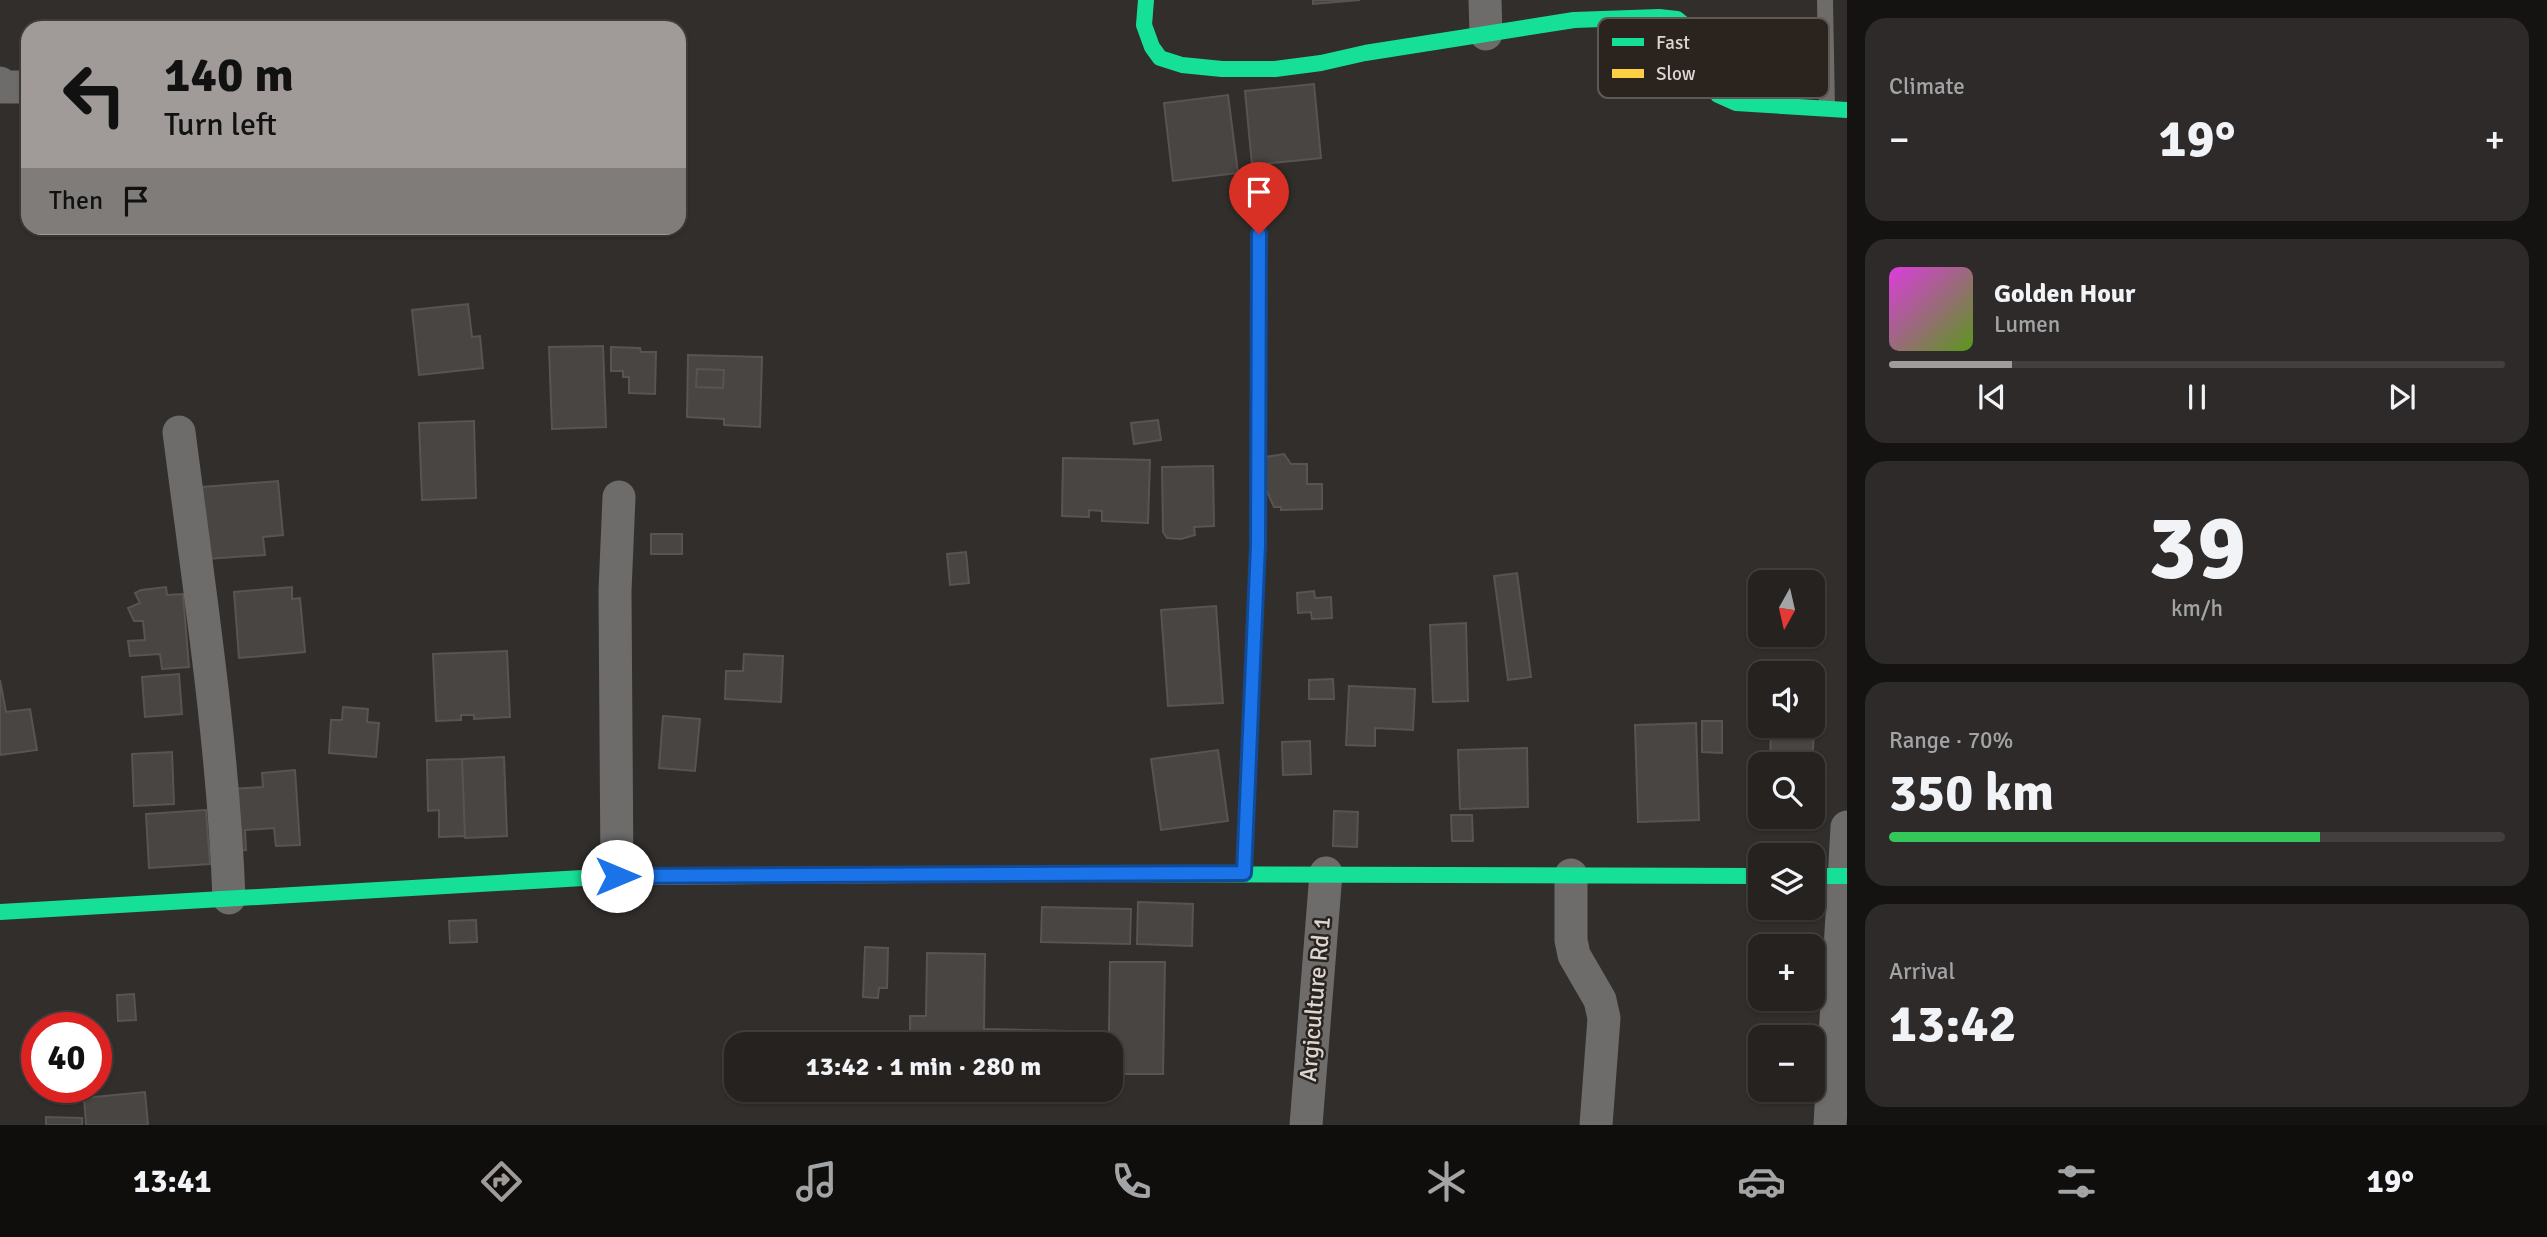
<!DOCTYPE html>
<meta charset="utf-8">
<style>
body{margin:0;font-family:Signika,sans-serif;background:#2d2a29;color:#f1f3f6;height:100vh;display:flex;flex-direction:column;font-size:26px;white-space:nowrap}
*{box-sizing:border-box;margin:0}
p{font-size:23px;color:#a3a4a5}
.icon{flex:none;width:38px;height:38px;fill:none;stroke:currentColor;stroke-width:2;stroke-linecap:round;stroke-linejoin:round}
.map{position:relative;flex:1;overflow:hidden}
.drawer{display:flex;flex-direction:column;gap:18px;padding:18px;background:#141312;width:700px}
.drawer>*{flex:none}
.guide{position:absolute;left:21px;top:21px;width:665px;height:214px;border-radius:21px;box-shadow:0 2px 5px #0004,0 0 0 2px #423f3e;background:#a09b98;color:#111;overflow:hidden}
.needle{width:46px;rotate:188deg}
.controls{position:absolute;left:1748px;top:570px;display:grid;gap:14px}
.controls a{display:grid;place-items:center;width:77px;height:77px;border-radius:14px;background:#252220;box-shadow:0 2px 5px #0004,0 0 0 2px #423f3e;font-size:35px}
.speed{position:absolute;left:21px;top:1012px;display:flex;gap:14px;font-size:35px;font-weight:700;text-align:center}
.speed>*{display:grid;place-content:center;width:91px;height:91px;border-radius:50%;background:#252220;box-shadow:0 2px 5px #0004,0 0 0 2px #423f3e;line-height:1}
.speed .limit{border:10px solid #d22;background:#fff;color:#111}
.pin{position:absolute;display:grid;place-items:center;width:60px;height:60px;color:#fff;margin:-72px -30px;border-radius:50% 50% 50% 0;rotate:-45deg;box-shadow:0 0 7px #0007}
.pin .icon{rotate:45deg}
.me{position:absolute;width:77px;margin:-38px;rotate:90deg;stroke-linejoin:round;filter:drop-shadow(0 0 5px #0008)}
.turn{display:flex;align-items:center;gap:24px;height:147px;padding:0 28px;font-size:32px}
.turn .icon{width:91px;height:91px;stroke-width:2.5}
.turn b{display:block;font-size:49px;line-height:60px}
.then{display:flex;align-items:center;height:66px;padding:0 28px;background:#0003;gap:14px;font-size:26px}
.big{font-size:52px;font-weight:700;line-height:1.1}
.drawer .tile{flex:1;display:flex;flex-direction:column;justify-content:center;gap:10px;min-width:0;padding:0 24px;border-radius:21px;background:#2d2a29}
.drawer .dial{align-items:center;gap:0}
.dial b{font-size:91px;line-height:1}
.song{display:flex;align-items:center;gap:21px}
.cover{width:84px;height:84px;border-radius:10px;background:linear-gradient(135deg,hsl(300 70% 55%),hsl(90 70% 35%))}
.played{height:7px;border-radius:4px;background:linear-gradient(90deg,#a09b98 20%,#423f3e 20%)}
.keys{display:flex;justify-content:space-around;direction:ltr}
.heat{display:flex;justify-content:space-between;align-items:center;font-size:38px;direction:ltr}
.charge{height:10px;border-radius:5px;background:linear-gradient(90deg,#34c759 70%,#423f3e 0)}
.trip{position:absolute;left:724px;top:1032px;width:399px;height:70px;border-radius:21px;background:#252220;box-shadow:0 2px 5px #0004,0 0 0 2px #423f3e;font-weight:700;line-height:70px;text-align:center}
.tabs{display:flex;height:112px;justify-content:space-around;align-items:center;background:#0f0e0d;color:#a3a4a5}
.tabs .icon{width:49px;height:49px}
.tabs .active{color:#a09b98}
.tabs b{font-size:32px;color:#f1f3f6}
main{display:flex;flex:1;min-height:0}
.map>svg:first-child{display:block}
</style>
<main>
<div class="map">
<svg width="1847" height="1125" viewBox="0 0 1847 1125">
<rect width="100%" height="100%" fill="#312e2b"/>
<path fill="#484542" stroke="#585452" stroke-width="2" d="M1313,0h47l-47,4z
M1314,84l7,74 -69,7 -7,-74z
M1228,95l10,78 -65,8 -9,-78z
M468,304l4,33 8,-1 3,32 -64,7 -7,-65z
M603,346l3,81 -54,2 -3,-82z
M611,347l29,1 1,4h15l-1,42 -26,-1v-16h-6v-6h-12z
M688,355l74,2 -2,70 -36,-2v-6l-37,-2z
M697,369l27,1 -1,18 -27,-1z
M1158,420l3,20 -27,4 -3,-21z
M474,421l2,77 -54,2 -3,-77z
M1284,454l7,10h16v20h15v25l-41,1v-3h-7l-22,-48z
M1063,458l87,2 -2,63 -46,-2v-10l-13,-1v7l-27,-1z
M1213,466l1,60 -20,1 1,8 -14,4 -14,-1 -4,-6 -1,-65z
M278,481l5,54 -20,2 2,18 -58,4 -5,-72z
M651,534h31v20h-31z
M966,552l3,31 -19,2 -3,-31z
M1517,573l14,104 -23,3 -14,-104z
M166,587l1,8 16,-1 6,73 -27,2 -2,-15 -30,2 -2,-15 17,-1 -2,-19h-9l-6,-13 12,-5 -5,-10 6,-3z
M292,587v12l8,-1 5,54 -66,6 -5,-66z
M1314,591l1,7 16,-1 1,21 -20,1 -1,-7 -13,1 -1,-20z
M1216,606l7,97 -55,3 -7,-96z
M1466,623l2,78 -35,1 -3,-77z
M507,651l3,66 -36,2v-4h-13v5l-25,1 -3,-67z
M744,654l39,2 -2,46 -56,-3 1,-28h17z
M179,674l3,40 -37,3 -3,-40z
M1333,679l1,20h-25v-19z
M0,680l6,32 24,-3 7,41 -37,5z
M1349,686l66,3 -2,41 -38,-2v18l-29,-1z
M343,707l25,2 -1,13 12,1 -3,34 -47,-4 2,-33h11z
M663,716l37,3 -5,52 -36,-3z
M1702,721h20v32l-20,-1z
M1696,723l3,97 -61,2 -3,-97z
M1771,730l43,2 -2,33h-42z
M1310,741l1,33 -28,1 -1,-33z
M1527,748l1,59 -68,2 -2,-59z
M1218,750l10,71 -67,9 -10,-71z
M172,752l2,52 -40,2 -2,-52z
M504,757l3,79 -42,2 -3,-79z
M462,759l3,77 -26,1v-27l-11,1 -1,-51z
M295,770l5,75 -24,1 -2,-18 -29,2 1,20 -12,1 -5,-62 34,-2 -1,-14z
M206,810l4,54 -61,4 -3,-54z
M1334,811l24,1 -1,35 -24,-1z
M1451,815h21l1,26h-21z
M1138,902l55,2 -1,42 -55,-2z
M1042,907l89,2 -1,35 -89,-2z
M476,920l1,22 -27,1 -1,-22z
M865,947l23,1 -1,40h-8l-1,10 -15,-1z
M927,953l58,1 -1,75 125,3 1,-70h55l-2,112h-52v-29h-201v-29h16z
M134,994l2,26 -18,1 -1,-26z
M145,1092l3,33h-62l-2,-27z
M46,1117l36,1v7h-36z"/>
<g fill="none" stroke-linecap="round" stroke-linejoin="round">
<path stroke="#6d6c6b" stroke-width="16" d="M1825,0l2,108"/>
<path stroke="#6d6c6b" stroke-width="33" d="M1485,0l1,34
M0,83l3,4h25
M179,432c20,156 44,310 50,466
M1571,875v65l3,15 26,45 4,18 -8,107
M617,876l-2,-285 4,-94
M1306,1125l20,-252
M1830,1125l17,-298"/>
<path stroke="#16e098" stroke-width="16" d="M1146,0l-2,25 8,22 8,11 22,7 40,4h53l46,-6 44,-10 209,-33 85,-3 18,2 12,10 18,47 11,19 18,8 111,7
M1244,873l14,-328 1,-311
M1069,874l691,2
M1813,876h34
M0,912l600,-35"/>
<path stroke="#ffcf43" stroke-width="16" d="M600,877l469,-3"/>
</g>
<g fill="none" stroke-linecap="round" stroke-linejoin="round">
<defs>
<path id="route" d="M617,876l627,-3 14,-328 1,-311"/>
</defs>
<use href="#route" stroke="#114b97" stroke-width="18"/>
<use href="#route" stroke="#1a73e8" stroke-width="12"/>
</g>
<g text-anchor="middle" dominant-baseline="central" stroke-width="5" stroke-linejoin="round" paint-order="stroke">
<g font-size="24" fill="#dbd6d3" stroke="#2a231e">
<text transform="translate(1315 999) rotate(-85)">Argiculture Rd 1</text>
</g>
</g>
<rect x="1598" y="18" width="231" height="80" rx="10" fill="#2a231e" stroke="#5f5954" stroke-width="2"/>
<rect x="1612" y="38" width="32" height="8" fill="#16e098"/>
<rect x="1612" y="69" width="32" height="9" fill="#ffcf43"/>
<g font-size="19" fill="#dbd6d3">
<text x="1656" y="49">Fast</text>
<text x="1656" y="80">Slow</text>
</g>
</svg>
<div class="controls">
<a><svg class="needle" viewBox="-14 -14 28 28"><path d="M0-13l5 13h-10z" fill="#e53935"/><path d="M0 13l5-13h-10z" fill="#a3a4a5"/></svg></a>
<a><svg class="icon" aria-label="sound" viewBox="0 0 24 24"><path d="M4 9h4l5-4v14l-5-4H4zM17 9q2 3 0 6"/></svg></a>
<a><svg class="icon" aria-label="search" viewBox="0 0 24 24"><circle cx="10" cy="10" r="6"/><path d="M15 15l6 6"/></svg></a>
<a><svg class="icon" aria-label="layers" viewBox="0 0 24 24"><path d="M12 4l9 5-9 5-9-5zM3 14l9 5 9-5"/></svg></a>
<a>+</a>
<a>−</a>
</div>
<div class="speed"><div class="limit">40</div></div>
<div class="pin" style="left:1259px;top:234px;background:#d93025"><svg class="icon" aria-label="arrive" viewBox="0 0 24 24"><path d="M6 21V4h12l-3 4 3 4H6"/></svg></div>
<svg class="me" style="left:617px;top:876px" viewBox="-20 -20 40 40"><circle r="19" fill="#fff"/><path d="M0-13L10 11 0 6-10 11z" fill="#1a73e8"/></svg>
<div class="trip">13:42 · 1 min · 280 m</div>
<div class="guide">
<div class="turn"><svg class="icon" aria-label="left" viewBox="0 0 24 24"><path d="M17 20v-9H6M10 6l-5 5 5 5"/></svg><div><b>140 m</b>Turn left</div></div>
<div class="then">Then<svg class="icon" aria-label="arrive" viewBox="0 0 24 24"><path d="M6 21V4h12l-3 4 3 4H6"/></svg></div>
</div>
</div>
<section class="drawer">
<div class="tile"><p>Climate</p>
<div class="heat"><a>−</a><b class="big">19°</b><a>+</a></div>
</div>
<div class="tile">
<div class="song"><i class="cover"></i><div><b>Golden Hour</b><p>Lumen</p></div></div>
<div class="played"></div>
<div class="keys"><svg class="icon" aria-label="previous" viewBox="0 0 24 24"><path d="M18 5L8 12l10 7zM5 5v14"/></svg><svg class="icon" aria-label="pause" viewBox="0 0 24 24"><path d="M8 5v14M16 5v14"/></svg><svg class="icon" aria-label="next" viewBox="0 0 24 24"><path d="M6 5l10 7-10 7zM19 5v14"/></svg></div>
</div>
<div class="tile dial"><b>39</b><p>km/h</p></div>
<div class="tile"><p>Range · 70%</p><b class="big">350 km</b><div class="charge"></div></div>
<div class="tile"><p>Arrival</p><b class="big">13:42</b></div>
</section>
</main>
<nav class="tabs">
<b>13:41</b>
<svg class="icon active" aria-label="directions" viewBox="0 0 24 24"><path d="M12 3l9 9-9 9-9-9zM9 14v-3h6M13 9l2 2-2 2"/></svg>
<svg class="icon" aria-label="music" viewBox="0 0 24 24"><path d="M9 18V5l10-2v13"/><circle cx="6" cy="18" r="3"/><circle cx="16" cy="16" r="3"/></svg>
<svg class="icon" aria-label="phone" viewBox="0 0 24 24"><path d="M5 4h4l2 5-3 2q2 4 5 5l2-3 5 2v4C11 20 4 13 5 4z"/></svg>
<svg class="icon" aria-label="climate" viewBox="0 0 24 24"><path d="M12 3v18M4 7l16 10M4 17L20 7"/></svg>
<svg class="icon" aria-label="car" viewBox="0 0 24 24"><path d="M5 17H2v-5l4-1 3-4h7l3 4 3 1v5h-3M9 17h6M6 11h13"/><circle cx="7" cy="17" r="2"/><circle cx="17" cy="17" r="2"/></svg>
<svg class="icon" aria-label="filters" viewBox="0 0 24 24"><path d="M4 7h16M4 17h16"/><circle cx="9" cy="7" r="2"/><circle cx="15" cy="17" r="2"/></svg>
<b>19°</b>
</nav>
